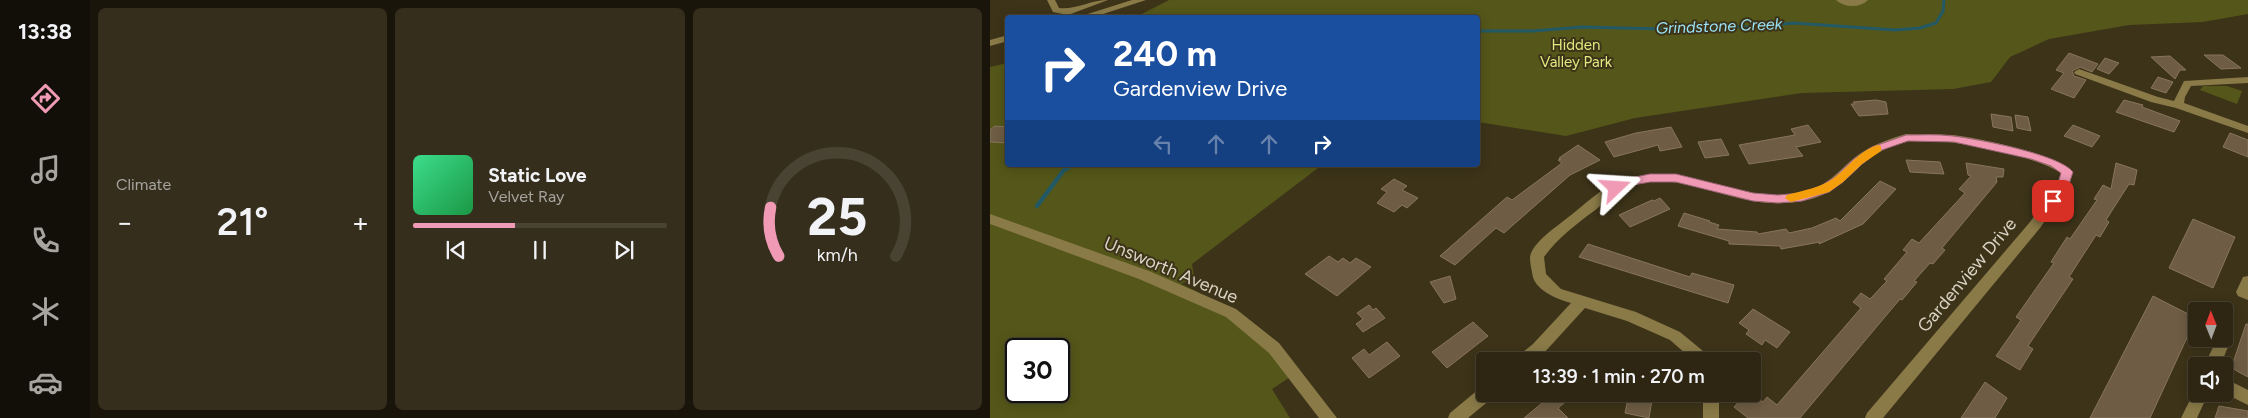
<!DOCTYPE html>
<meta charset="utf-8">
<style>
body{margin:0;font-family:Figtree,sans-serif;background:#362e1c;color:#f1f3f6;height:100vh;display:flex;flex-direction:column;font-size:19px;white-space:nowrap}
*{box-sizing:border-box;margin:0}
p{font-size:16px;color:#a7a5a0}
.icon{flex:none;width:28px;height:28px;fill:none;stroke:currentColor;stroke-width:2;stroke-linecap:round;stroke-linejoin:round}
.map{position:relative;flex:1;overflow:hidden}
.drawer{display:flex;flex-direction:column;gap:8px;padding:8px;background:#19150a;width:900px}
.drawer>*{flex:none}
.banner{position:absolute;left:15px;top:15px;width:475px;height:152px;border-radius:5px;box-shadow:0 2px 12px #0003,0 0 0 1px #494333;background:#1a4fa0;color:#fff;overflow:hidden}
.needle{width:32px;rotate:359deg}
.fabs{position:absolute;left:1198px;top:302px;display:grid;gap:10px}
.fabs a{display:grid;place-items:center;width:45px;height:45px;border-radius:5px;background:#2e2613;box-shadow:0 2px 12px #0003,0 0 0 1px #494333;font-size:25px}
.speed{position:absolute;left:15px;top:338px;display:flex;gap:10px;font-size:25px;font-weight:700;text-align:center}
.speed>*{display:grid;place-content:center;width:65px;height:65px;border-radius:50%;background:#2e2613;box-shadow:0 2px 12px #0003,0 0 0 1px #494333;line-height:1}
.speed .limit{border:2px solid #111;border-radius:8px;background:#fff;color:#111}
.pin{position:absolute;display:grid;place-items:center;width:42px;height:42px;color:#fff;margin:-21px;border-radius:10px;box-shadow:0 2px 8px #0006}
.me{position:absolute;width:55px;margin:-28px;rotate:70deg;stroke-linejoin:round;filter:drop-shadow(0 0 4px #0008)}
.turn{display:flex;align-items:center;gap:18px;height:105px;padding:0 25px;font-size:22px}
.turn .icon{width:65px;height:65px;stroke-width:2.5}
.turn b{display:block;font-size:35px;line-height:42px}
.lanes{display:flex;align-items:center;height:48px;padding:0 25px;background:#0003;justify-content:center;gap:25px;direction:ltr}
.lanes .off{opacity:.35}
.big{font-size:38px;font-weight:600;line-height:1.1}
.drawer .widget{flex:1;display:flex;flex-direction:column;justify-content:center;gap:8px;min-width:0;padding:0 18px;border-radius:8px;background:#362e1c}
.drawer .dial{align-items:center;gap:0}
.dial svg{height:130px;overflow:visible;fill:none;stroke:#494333;stroke-width:7;stroke-linecap:round;text-anchor:middle}
.dial text{fill:#f1f3f6;stroke:none}
.song{display:flex;align-items:center;gap:15px}
.cover{width:60px;height:60px;border-radius:8px;background:linear-gradient(135deg,hsl(150 70% 55%),hsl(140 70% 35%))}
.played{height:5px;border-radius:2px;background:linear-gradient(90deg,#f09ab5 40%,#494333 40%)}
.keys{display:flex;justify-content:space-around;direction:ltr}
.heat{display:flex;justify-content:space-between;align-items:center;font-size:28px;direction:ltr}
.drawer .tiles{flex:1;display:grid;gap:8px;grid-template-columns:repeat(3,1fr)}
.trip{position:absolute;left:486px;top:352px;width:285px;height:50px;border-radius:5px;background:#2e2613;box-shadow:0 2px 12px #0003,0 0 0 1px #494333;font-weight:600;line-height:50px;text-align:center}
main{display:flex;flex:1;min-height:0}
.tabs{display:flex;flex-direction:column;width:90px;justify-content:space-around;align-items:center;background:#120f08;color:#a7a5a0}
.tabs .icon{width:35px;height:35px}
.tabs .active{color:#f09ab5}
.tabs b{font-size:22px;color:#f1f3f6}
.map>svg:first-child{display:block}
</style>
<main>
<nav class="tabs">
<b>13:38</b>
<svg class="icon active" aria-label="directions" viewBox="0 0 24 24"><path d="M12 3l9 9-9 9-9-9zM9 14v-3h6M13 9l2 2-2 2"/></svg>
<svg class="icon" aria-label="music" viewBox="0 0 24 24"><path d="M9 18V5l10-2v13"/><circle cx="6" cy="18" r="3"/><circle cx="16" cy="16" r="3"/></svg>
<svg class="icon" aria-label="phone" viewBox="0 0 24 24"><path d="M5 4h4l2 5-3 2q2 4 5 5l2-3 5 2v4C11 20 4 13 5 4z"/></svg>
<svg class="icon" aria-label="climate" viewBox="0 0 24 24"><path d="M12 3v18M4 7l16 10M4 17L20 7"/></svg>
<svg class="icon" aria-label="car" viewBox="0 0 24 24"><path d="M5 17H2v-5l4-1 3-4h7l3 4 3 1v5h-3M9 17h6M6 11h13"/><circle cx="7" cy="17" r="2"/><circle cx="17" cy="17" r="2"/></svg>
</nav>
<section class="drawer">
<div class="tiles">
<div class="widget"><p>Climate</p>
<div class="heat"><a>−</a><b class="big">21°</b><a>+</a></div>
</div>
<div class="widget">
<div class="song"><i class="cover"></i><div><b>Static Love</b><p>Velvet Ray</p></div></div>
<div class="played"></div>
<div class="keys"><svg class="icon" aria-label="previous" viewBox="0 0 24 24"><path d="M18 5L8 12l10 7zM5 5v14"/></svg><svg class="icon" aria-label="pause" viewBox="0 0 24 24"><path d="M8 5v14M16 5v14"/></svg><svg class="icon" aria-label="next" viewBox="0 0 24 24"><path d="M6 5l10 7-10 7zM19 5v14"/></svg></div>
</div>
<div class="widget dial"><svg viewBox="0 0 100 80">
<path d="M14 69A42 42 0 1 1 86 69"/>
<path d="M14 69A42 42 0 0 1 9 39" stroke="#f09ab5"/>
<text x="50" y="56" font-size="32" font-weight="700">25</text>
<text x="50" y="72" font-size="11">km/h</text>
</svg></div>
</div>
</section>
<div class="map">
<svg width="1258" height="418" viewBox="0 0 1258 418">
<rect width="100%" height="100%" fill="#3d3319"/>
<path fill="#545719" fill-rule="evenodd" d="M179,0h1079v14l-45,8 -74,3 -80,14 -39,18 -19,25 -38,7 -151,4 -167,25 -69,18 -88,-14v-104h-344z
M17,63l1,102h314l-130,99 2,13 -13,7 17,8 100,80 -26,17 18,29h-300v-351zM26,349h43v42h-43z
M1213,86h24l15,5 -5,13 -37,-14z"/>
<g fill="none" stroke-linecap="round" stroke-linejoin="round">
<path stroke="#235965" stroke-width="3" d="M488,31h55l49,-4 82,2 37,-3 49,1 43,-4 102,7 25,-2 16,-5 7,-12 1,-11"/>
<path stroke="#235965" stroke-width="4.5" d="M47,206l27,-36 8,-5"/>
</g>
<path fill="#6e5c44" stroke="#87755c" d="M1079,53l29,11 -6,8 -12,-5 -8,4 2,5 12,4 -12,18 -23,-9 13,-16 -8,-3z
M1214,55h19l18,13 -20,1z
M1180,56l16,14h-6l-5,9 -24,-22z
M1115,58l14,5 -10,11 -12,-5z
M1168,77l15,5 -7,11 -15,-5z
M886,100l10,2 2,12 -29,2 -8,-12h4l-2,-2z
M1134,100l19,5 -1,2 38,14 -6,11 -58,-20z
M1001,114l20,3 2,14 -20,-4z
M1025,115l13,2 3,14 -14,-3z
M818,125l13,17 -25,5 7,9 -54,8 -10,-19 56,-10 -4,-6z
M1083,125l27,11 -8,11 -28,-11z
M5,126l13,1v16l-18,-1v-12z
M681,127l11,20 -22,4 -2,-6 -44,12 -9,-15 31,-9z
M1240,133l18,7v17l-25,-10z
M731,139l8,16 -24,3 -7,-16z
M588,145l22,15 -30,15 -66,58 -8,-5 -41,37 -15,-9 67,-59 5,3 50,-37 -4,-3 3,-1 -2,-1z
M916,160l34,2 4,12 -34,-2z
M976,163l38,6 -1,8h-7l1,5 -55,66 3,2 -12,14 -3,-1 -16,18 3,1 -15,18 -2,-1 -100,119h-52l-14,-11 12,-13h6l11,8 4,-5 10,8 84,-97 -8,-6 8,-9 9,6 17,-18 -3,-2 23,-27 -4,-2 9,-11 7,4 46,-50 -6,-4 12,-13 -3,-1z
M1126,163l21,7 -3,15 -5,-1 -23,36 3,2 -9,15 -4,-2 -27,42 4,2 -45,67 5,3 -13,21 -24,-14 25,-36 -5,-3 38,-54 -3,-1 16,-25 3,2 27,-39 -3,-1 9,-14 8,4z
M404,179l13,7 -5,4 16,8 -11,10 -5,-3 -8,7 -17,-9 10,-11 -6,-3z
M890,181l16,8 -33,35 -44,20 1,-2 -39,7 -1,-3 -51,-2v-3l-51,-15 6,-13 26,8 -1,1 10,3 -2,4 40,3 1,2 28,-5 3,4 23,-5 24,-10 4,3z
M670,198l10,11 -40,18 -11,-12 33,-15 2,1z
M1203,219l42,18 -22,51 -44,-20z
M598,244l102,33 2,-4 42,12 -6,18 -149,-46z
M339,256l9,6 5,-4 7,5 6,-5 15,9 -34,29 -32,-22z
M460,276l6,23 -12,4 -14,-21z
M1163,296l43,22 -46,100h-60z
M379,305l4,5 3,-2 9,10 -22,14 -7,-8 7,-5 -6,-6z
M763,309l37,23 -13,16 -12,-8 -3,5 -16,-11 3,-4 -10,-7z
M483,322l15,14 -41,32 -15,-16z
M1256,324h2v53l-13,-7 -3,-4z
M397,342l13,14 -31,22 -17,-20 12,-9 5,6z
M995,382l22,16 -12,20h-34z
M563,394h22l-17,14 10,10h-44z
M639,394h24l-4,24 -24,-5z
M1229,406l29,5v7h-33z"/>
<g fill="none" stroke-linecap="round" stroke-linejoin="round">
<path fill="#8a7a48" fill-rule="evenodd" d="M57,0h8l4,8c16,2 32,-8 49,-8l-40,15 -15,-3z
M142,0h14l-55,18h-16z
M846,0h32c-8,8 -23,8 -32,0z
M18,35v6l-18,5v-6z
M1089,69l79,28 16,4 10,-20 64,-4v6l-57,3 -6,11 -1,6 64,23v7l-72,-25 -25,-6 -76,-28 -1,-2z
M916,134c15,1 31,0 46,1 23,2 109,20 121,37l-5,16 -28,40 -157,190h-18l2,-5 163,-191 26,-35 5,-14c-27,-18 -123,-38 -155,-31 -8,2 -20,6 -28,11 -29,17 -38,41 -75,48 -16,3 -34,3 -50,0 -35,-5 -91,-31 -126,-15 -12,6 -23,17 -33,25 -19,14 -36,27 -50,46l2,17 15,15 75,23 44,20 29,24 3,5h-18l-24,-21 -43,-19 -42,-13 -42,46 -9,7h-19l3,-5 15,-12 38,-41c-14,-4 -38,-13 -39,-31 -1,-4 -2,-10 -2,-15 2,-14 26,-30 36,-38 17,-13 36,-32 56,-40 5,-2 12,-3 18,-3 55,-9 107,29 161,17 26,-6 35,-20 53,-35 15,-12 34,-19 52,-24z
M0,214l159,57 87,38 43,34 58,75h-18l-50,-65 -43,-36 -87,-38 -149,-55z
M1258,276v24l-10,-4 -2,-4 7,-15z
M1236,329l5,2 2,4 -13,31h-16l13,-27h7v-9z
M1234,378l24,12v15l-24,-12z
M495,387v7h8l-2,5 -23,19h-20l2,-5 29,-24z
M1206,388v6h12l-11,24h-16z
M713,394h16v24h-16z"/>
</g>
<path fill="#f09ab5" stroke="#9c6476" d="M916,135c16,0 31,-1 47,1 24,3 106,18 120,36 -4,11 -8,29 -20,33l-5,-4 9,-14 4,-14 -10,-7 -20,-7 -77,-17 -46,-1 -29,10 -17,13 -19,18 -14,10 -27,9 -24,2 -25,-2 -77,-19h-26l-22,4 -12,6 -6,-4 15,-9 25,-5h26l77,19 25,2 23,-2 20,-7 14,-9 19,-18 18,-12z"/>
<path fill="#f59e0b" d="M888,145l3,1v5l-19,13 -19,18 -14,10 -38,10 -6,-4 2,-3c17,-5 33,-7 47,-17 15,-11 26,-28 44,-33z"/>
<g text-anchor="middle" dominant-baseline="central" stroke-width="4" stroke-linejoin="round" paint-order="stroke">
<g font-size="15" fill="#e1e980" stroke="#3d3319">
<text x="586" y="45">Hidden<tspan x="586" dy="17">Valley Park</tspan></text>
</g>
<g font-size="16" font-style="italic" fill="#99e3f6" stroke="#3d3319">
<text transform="translate(729 26) rotate(-2)">Grindstone Creek</text>
</g>
<g font-size="18" fill="#dad3c4" stroke="#3d3319">
<text transform="translate(181 270) rotate(23)">Unsworth Avenue</text>
<text transform="translate(977 275) rotate(-50)">Gardenview Drive</text>
</g>
</g>
</svg>
<div class="fabs">
<a><svg class="needle" viewBox="-14 -14 28 28"><path d="M0-13l5 13h-10z" fill="#e53935"/><path d="M0 13l5-13h-10z" fill="#a7a5a0"/></svg></a>
<a><svg class="icon" aria-label="sound" viewBox="0 0 24 24"><path d="M4 9h4l5-4v14l-5-4H4zM17 9q2 3 0 6"/></svg></a>
</div>
<div class="speed"><div class="limit">30</div></div>
<div class="pin" style="left:1063px;top:201px;background:#d93025"><svg class="icon" aria-label="arrive" viewBox="0 0 24 24"><path d="M6 21V4h12l-3 4 3 4H6"/></svg></div>
<svg class="me" style="left:626px;top:188px" viewBox="-20 -20 40 40"><path d="M0-17L14 15 0 8-14 15z" fill="#f09ab5" stroke="#fff" stroke-width="4"/></svg>
<div class="trip">13:39 · 1 min · 270 m</div>
<div class="banner">
<div class="turn"><svg class="icon" aria-label="right" viewBox="0 0 24 24"><path d="M7 20v-9h11M14 6l5 5-5 5"/></svg><div><b>240 m</b>Gardenview Drive</div></div>
<div class="lanes"><svg class="icon off" aria-label="left" viewBox="0 0 24 24"><path d="M17 20v-9H6M10 6l-5 5 5 5"/></svg><svg class="icon off" aria-label="ahead" viewBox="0 0 24 24"><path d="M12 20V5M6 11l6-6 6 6"/></svg><svg class="icon off" aria-label="ahead" viewBox="0 0 24 24"><path d="M12 20V5M6 11l6-6 6 6"/></svg><svg class="icon" aria-label="right" viewBox="0 0 24 24"><path d="M7 20v-9h11M14 6l5 5-5 5"/></svg></div>
</div>
</div>
</main>
